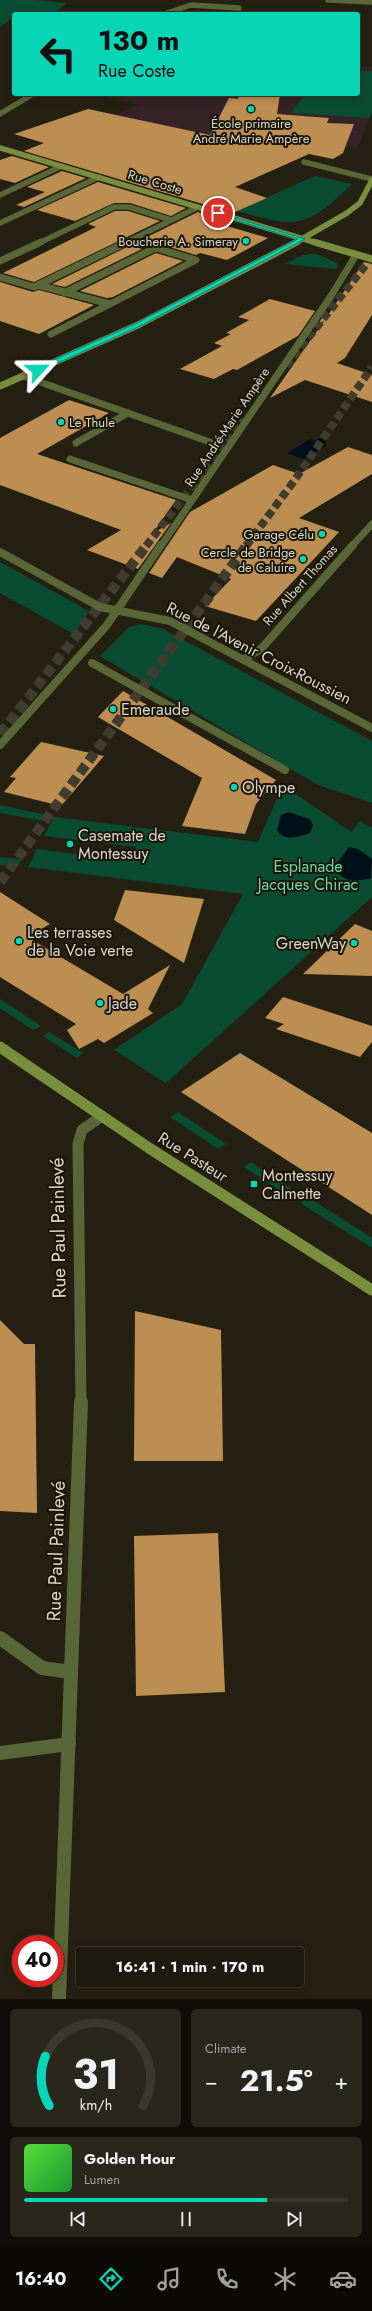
<!DOCTYPE html>
<meta charset="utf-8">
<style>
body{margin:0;font-family:Jost,sans-serif;background:#29261c;color:#f1f3f6;height:100vh;display:flex;flex-direction:column;font-size:15px;white-space:nowrap}
*{box-sizing:border-box;margin:0}
p{font-size:13px;color:#a0a09e}
.icon{flex:none;width:22px;height:22px;fill:none;stroke:currentColor;stroke-width:2;stroke-linecap:round;stroke-linejoin:round}
.map{position:relative;height:1999px;overflow:hidden}
.drawer{display:flex;flex-direction:column;gap:10px;padding:10px;background:#0f0e08;flex:1}
.drawer>*{flex:none}
.hud{position:absolute;left:12px;top:12px;width:348px;height:84px;border-radius:4px;box-shadow:0 2px 10px #0003,0 0 0 1px #3a382e;background:#06d5b6;color:#111;overflow:hidden}
.speed{position:absolute;left:12px;top:1935px;display:flex;gap:8px;font-size:20px;font-weight:700;text-align:center}
.speed>*{display:grid;place-content:center;width:52px;height:52px;border-radius:50%;background:#1c190e;box-shadow:0 2px 10px #0003,0 0 0 1px #3a382e;line-height:1}
.speed .limit{border:6px solid #d22;background:#fff;color:#111}
.pin{position:absolute;display:grid;place-items:center;width:34px;height:34px;color:#fff;margin:-17px;border:2px solid #fff;border-radius:50%;box-shadow:0 1px 4px #0007}
.me{position:absolute;width:44px;margin:-22px;rotate:66deg;stroke-linejoin:round;filter:drop-shadow(0 0 3px #0008)}
.turn{display:flex;align-items:center;gap:14px;height:84px;padding:0 20px;font-size:18px}
.turn .icon{width:52px;height:52px;stroke-width:2.5}
.turn b{display:block;font-size:28px;line-height:34px}
.big{font-size:30px;font-weight:700;line-height:1.1}
.drawer .tile{flex:1;display:flex;flex-direction:column;justify-content:center;gap:6px;min-width:0;padding:0 14px;border-radius:6px;background:#29261c}
.drawer .dial{align-items:center;gap:0}
.dial svg{height:104px;overflow:visible;fill:none;stroke:#3a382e;stroke-width:7;stroke-linecap:round;text-anchor:middle}
.dial text{fill:#f1f3f6;stroke:none}
.song{display:flex;align-items:center;gap:12px}
.cover{width:48px;height:48px;border-radius:6px;background:linear-gradient(135deg,hsl(110 70% 55%),hsl(130 70% 35%))}
.played{height:4px;border-radius:2px;background:linear-gradient(90deg,#06d5b6 75%,#3a382e 75%)}
.keys{display:flex;justify-content:space-around;direction:ltr}
.heat{display:flex;justify-content:space-between;align-items:center;font-size:22px;direction:ltr}
.drawer .tiles{flex:1;display:grid;gap:10px;grid-template-columns:1fr 1fr}
.tile:last-child{grid-column:span 2}
.trip{position:absolute;left:76px;top:1947px;width:228px;height:40px;border-radius:4px;background:#1c190e;box-shadow:0 2px 10px #0003,0 0 0 1px #3a382e;font-weight:700;line-height:40px;text-align:center}
.dock{display:flex;height:64px;justify-content:space-around;align-items:center;background:#0b0a06;color:#a0a09e}
.dock .icon{width:28px;height:28px}
.dock .on{color:#06d5b6}
.dock b{font-size:18px;color:#f1f3f6}
.map>svg:first-child{display:block}
</style>
<div class="map">
<svg width="372" height="1999" viewBox="0 0 372 1999">
<rect width="100%" height="100%" fill="#252112"/>
<path fill="#352226" d="M358,67h14v46l-15,36 -83,-16 -48,6 -111,-24 24,-11 -49,-10h268z"/>
<path fill="#0a4c31" d="M0,0h37l30,3 -14,11 -33,-2 -6,2v3l-14,10z
M358,71h14v42l-3,5 -78,-5 13,-19h54z
M315,176l37,8c-46,45 -55,44 -115,27z
M310,254h7l20,9 1,4 -2,2 -51,-5 18,-9z
M0,562l89,49 -15,23 -74,-41z
M141,624l22,5 209,112v62l-51,-17 -22,-12 -199,-118 29,-29z
M283,785l68,47 9,-11 12,7v69l-206,186 -52,-33 68,-46 61,-110 -215,-27 9,-18 94,12 5,-14 -92,-11 10,-19 204,25z
M0,805l47,10 -3,6 -44,-8z
M0,857l22,2 -4,7 -18,-1z
M0,999l41,27 -8,4 -33,-22z
M49,1032l34,21 -6,5 -34,-22z
M178,1112l48,32 -8,5 -48,-32z
M251,1162l44,29 -7,5 -44,-29z
M308,1197l64,41v10l-72,-45z"/>
<path fill="#00101a" d="M320,438l7,3 -3,2 3,2 -23,14 -17,-6 24,-14 4,2z
M288,812l22,7 3,6 -3,8c-11,4 -26,9 -33,-3l4,-15z
M349,847l9,2 14,10 -1,19c-13,4 -26,4 -36,-7l2,-8z"/>
<path fill="#bd8e51" d="M240,94h40l-3,20 52,4 -2,5 27,1 -11,29 -10,6 -24,-5 -74,33 32,11 -34,15 -209,-62 20,-8 -30,-9 74,-25 122,26 19,-37 9,1z
M12,156l37,11 -34,16 -15,-4v-19z
M62,171l24,7 -62,29 -8,-2 29,-13 -18,-5z
M98,182l88,26 -15,8 -41,-13h-16l-39,18 -38,-11z
M115,211h13l32,10 -126,61 -31,-9 93,-46 -8,-3z
M198,212l23,7 -8,3 55,16 -41,22 -27,-7 -4,2 -53,-16z
M131,245l11,4 -77,38 -13,-3z
M156,253l27,8 -70,36 -6,1 -27,-7z
M364,262l8,2v51l-27,43 -8,5 35,12v27l-67,-22 -35,18 54,-77 -6,3 7,-10 3,1z
M0,282l33,10 6,-2 55,15 -55,29 -39,-13z
M270,299l45,12 -17,25 -61,34 -4,-1 -19,10 -34,-10 42,-23 -8,-3 17,-9 -5,-1 23,-13 -11,-3z
M69,400l40,13 -72,41 139,46 -23,33 18,-10 -33,46 -51,-19 34,-20 -121,-45v-47z
M348,447l24,8v19l-73,44 40,14 -83,89 -51,-15 26,-27 -54,-22 -15,21 -13,-5 41,-61 83,-47 26,9z
M123,691l153,89 -20,24 -11,30 -63,-8 20,-48 -104,-61z
M41,742l63,14 -43,50 -57,-14 12,-14 -6,-1z
M125,890l79,9 -20,64 -70,-43z
M0,892l50,32 -23,13 96,57 47,-29 -22,44 5,4 -49,30 -6,-4 -19,10 -12,-19 9,-6 -76,-47z
M355,924l17,7v45l-69,-2z
M283,997l89,29v16l-12,15 -84,-28 8,-5 -19,-6z
M240,1053l132,80v82l-191,-123z
M135,1311l86,19 2,131h-89z
M0,1320l24,24h11l2,169 -37,-2z
M218,1533l7,159 -89,4 -2,-160z"/>
<g fill="none" stroke-linecap="round" stroke-linejoin="round">
<path stroke="#403c2e" stroke-width="8" stroke-dasharray="8 4" stroke-linecap="butt" d="M286,366l86,-109
M146,546l98,-126
M246,546l48,-65 78,-114"/>
<path stroke="#403c2e" stroke-width="10" stroke-dasharray="10 5" stroke-linecap="butt" d="M0,734l147,-189
M0,882l247,-337"/>
<path stroke="#596637" stroke-width="5.5" d="M328,0l44,2
M304,162l68,17
M0,195l62,-29
M0,223l99,-46
M131,240l9,3
M39,243l75,-36h15l42,13
M125,243l73,-36"/>
<path stroke="#596637" stroke-width="7" d="M0,261l41,-19
M0,277l34,10 93,-45
M38,285l72,19 86,-44 -60,-18
M64,293l91,-45
M51,334l59,-30
M23,376l187,66
M76,443l52,-30
M70,459l122,41"/>
<path stroke="#596637" stroke-width="5.5" d="M164,14l27,-9 48,3
M0,114l33,-20"/>
<path stroke="#596637" stroke-width="7" d="M161,546l170,-250 25,-41
M352,546l20,-22"/>
<path stroke="#596637" stroke-width="8" d="M0,552l100,55 70,14 202,107
M244,659l17,-10 92,-104
M92,663l193,107
M0,745l107,-120 54,-80"/>
<path stroke="#596637" stroke-width="11" d="M81,1403l-3,-259 4,-14 20,-14"/>
<path stroke="#596637" stroke-width="14" d="M0,1638l42,30 29,4
M0,1753l69,-9
M59,1999l22,-597"/>
<path stroke="#798d3f" stroke-width="5.5" d="M0,148l317,95
M295,243l52,-30 13,-10 12,-23"/>
<path stroke="#798d3f" stroke-width="7" d="M314,242l58,17
M0,386l138,-61 159,-83"/>
<path stroke="#798d3f" stroke-width="11" d="M0,1047l149,101 223,142"/>
</g>
<path fill="#06d5b6" stroke="#048a76" d="M216,212l89,27 -165,87 -100,45h-5v-3l100,-44 163,-85 -82,-25z"/>
<g fill="#06d5b6" stroke="#1b1708" stroke-width="1.5">
<circle cx="251" cy="109" r="4"/>
<circle cx="246" cy="241" r="4"/>
<circle cx="61" cy="422" r="4"/>
<circle cx="322" cy="534" r="4"/>
<circle cx="303" cy="559" r="4"/>
<circle cx="113" cy="709" r="4"/>
<circle cx="234" cy="787" r="4"/>
<circle cx="70" cy="844" r="4"/>
<circle cx="19" cy="941" r="4"/>
<circle cx="354" cy="943" r="4"/>
<circle cx="100" cy="1003" r="4"/>
<rect x="250" y="1180" width="8" height="8" rx="2"/>
</g>
<g text-anchor="middle" dominant-baseline="central" stroke-width="4" stroke-linejoin="round" paint-order="stroke">
<g font-size="13" fill="#d9d7cd" stroke="#1b1708" text-anchor="end">
<text x="251" y="123" text-anchor="middle">École primaire<tspan x="251" dy="15">André Marie Ampère</tspan></text>
<text x="238" y="241">Boucherie A. Simeray</text>
<text x="69" y="422" text-anchor="start">Le Thule</text>
<text x="314" y="534">Garage Célu</text>
<text x="295" y="552">Cercle de Bridge<tspan x="295" dy="15">de Caluire</tspan></text>
</g>
<g font-size="13" fill="#d9d7cd" stroke="#1b1708">
<text transform="translate(155 182) rotate(17)">Rue Coste</text>
<text transform="translate(227 427) rotate(-56)">Rue André-Marie Ampère</text>
<text transform="translate(300 585) rotate(-48)">Rue Albert Thomas</text>
</g>
<g font-size="16" fill="#d9d7cd" stroke="#1b1708">
<text transform="translate(259 653) rotate(27)">Rue de l'Avenir Croix-Roussien</text>
<text transform="translate(193 1157) rotate(32)">Rue Pasteur</text>
</g>
<g font-size="16" fill="#d9d7cd" stroke="#1b1708" text-anchor="start">
<text x="121" y="709">Emeraude</text>
<text x="242" y="787">Olympe</text>
<text x="78" y="835">Casemate de<tspan x="78" dy="18">Montessuy</tspan></text>
<text x="27" y="932">Les terrasses<tspan x="27" dy="18">de la Voie verte</tspan></text>
<text x="346" y="943" text-anchor="end">GreenWay</text>
<text x="108" y="1003">Jade</text>
<text x="262" y="1175">Montessuy<tspan x="262" dy="18">Calmette</tspan></text>
</g>
<g font-size="16" fill="#6cd8a3" stroke="#1b1708">
<text x="308" y="866">Esplanade<tspan x="308" dy="18">Jacques Chirac</tspan></text>
</g>
<g font-size="19" fill="#d9d7cd" stroke="#1b1708">
<text transform="translate(58 1228) rotate(-91)">Rue Paul Painlevé</text>
<text transform="translate(56 1551) rotate(-88)">Rue Paul Painlevé</text>
</g>
</g>
</svg>
<div class="speed"><div class="limit">40</div></div>
<div class="pin" style="left:218px;top:213px;background:#d93025"><svg class="icon" aria-label="arrive" viewBox="0 0 24 24"><path d="M6 21V4h12l-3 4 3 4H6"/></svg></div>
<svg class="me" style="left:38px;top:370px" viewBox="-20 -20 40 40"><path d="M0-17L14 15 0 8-14 15z" fill="#06d5b6" stroke="#fff" stroke-width="4"/></svg>
<div class="trip">16:41 · 1 min · 170 m</div>
<div class="hud">
<div class="turn"><svg class="icon" aria-label="left" viewBox="0 0 24 24"><path d="M17 20v-9H6M10 6l-5 5 5 5"/></svg><div><b>130 m</b>Rue Coste</div></div>
</div>
</div>
<section class="drawer">
<div class="tiles">
<div class="tile dial"><svg viewBox="0 0 100 80">
<path d="M14 69A42 42 0 1 1 86 69"/>
<path d="M14 69A42 42 0 0 1 11 31" stroke="#06d5b6"/>
<text x="50" y="56" font-size="32" font-weight="700">31</text>
<text x="50" y="72" font-size="11">km/h</text>
</svg></div>
<div class="tile"><p>Climate</p>
<div class="heat"><a>−</a><b class="big">21.5°</b><a>+</a></div>
</div>
<div class="tile">
<div class="song"><i class="cover"></i><div><b>Golden Hour</b><p>Lumen</p></div></div>
<div class="played"></div>
<div class="keys"><svg class="icon" aria-label="previous" viewBox="0 0 24 24"><path d="M18 5L8 12l10 7zM5 5v14"/></svg><svg class="icon" aria-label="pause" viewBox="0 0 24 24"><path d="M8 5v14M16 5v14"/></svg><svg class="icon" aria-label="next" viewBox="0 0 24 24"><path d="M6 5l10 7-10 7zM19 5v14"/></svg></div>
</div>
</div>
</section>
<nav class="dock">
<b>16:40</b>
<svg class="icon on" aria-label="directions" viewBox="0 0 24 24"><path d="M12 3l9 9-9 9-9-9zM9 14v-3h6M13 9l2 2-2 2"/></svg>
<svg class="icon" aria-label="music" viewBox="0 0 24 24"><path d="M9 18V5l10-2v13"/><circle cx="6" cy="18" r="3"/><circle cx="16" cy="16" r="3"/></svg>
<svg class="icon" aria-label="phone" viewBox="0 0 24 24"><path d="M5 4h4l2 5-3 2q2 4 5 5l2-3 5 2v4C11 20 4 13 5 4z"/></svg>
<svg class="icon" aria-label="climate" viewBox="0 0 24 24"><path d="M12 3v18M4 7l16 10M4 17L20 7"/></svg>
<svg class="icon" aria-label="car" viewBox="0 0 24 24"><path d="M5 17H2v-5l4-1 3-4h7l3 4 3 1v5h-3M9 17h6M6 11h13"/><circle cx="7" cy="17" r="2"/><circle cx="17" cy="17" r="2"/></svg>
</nav>
